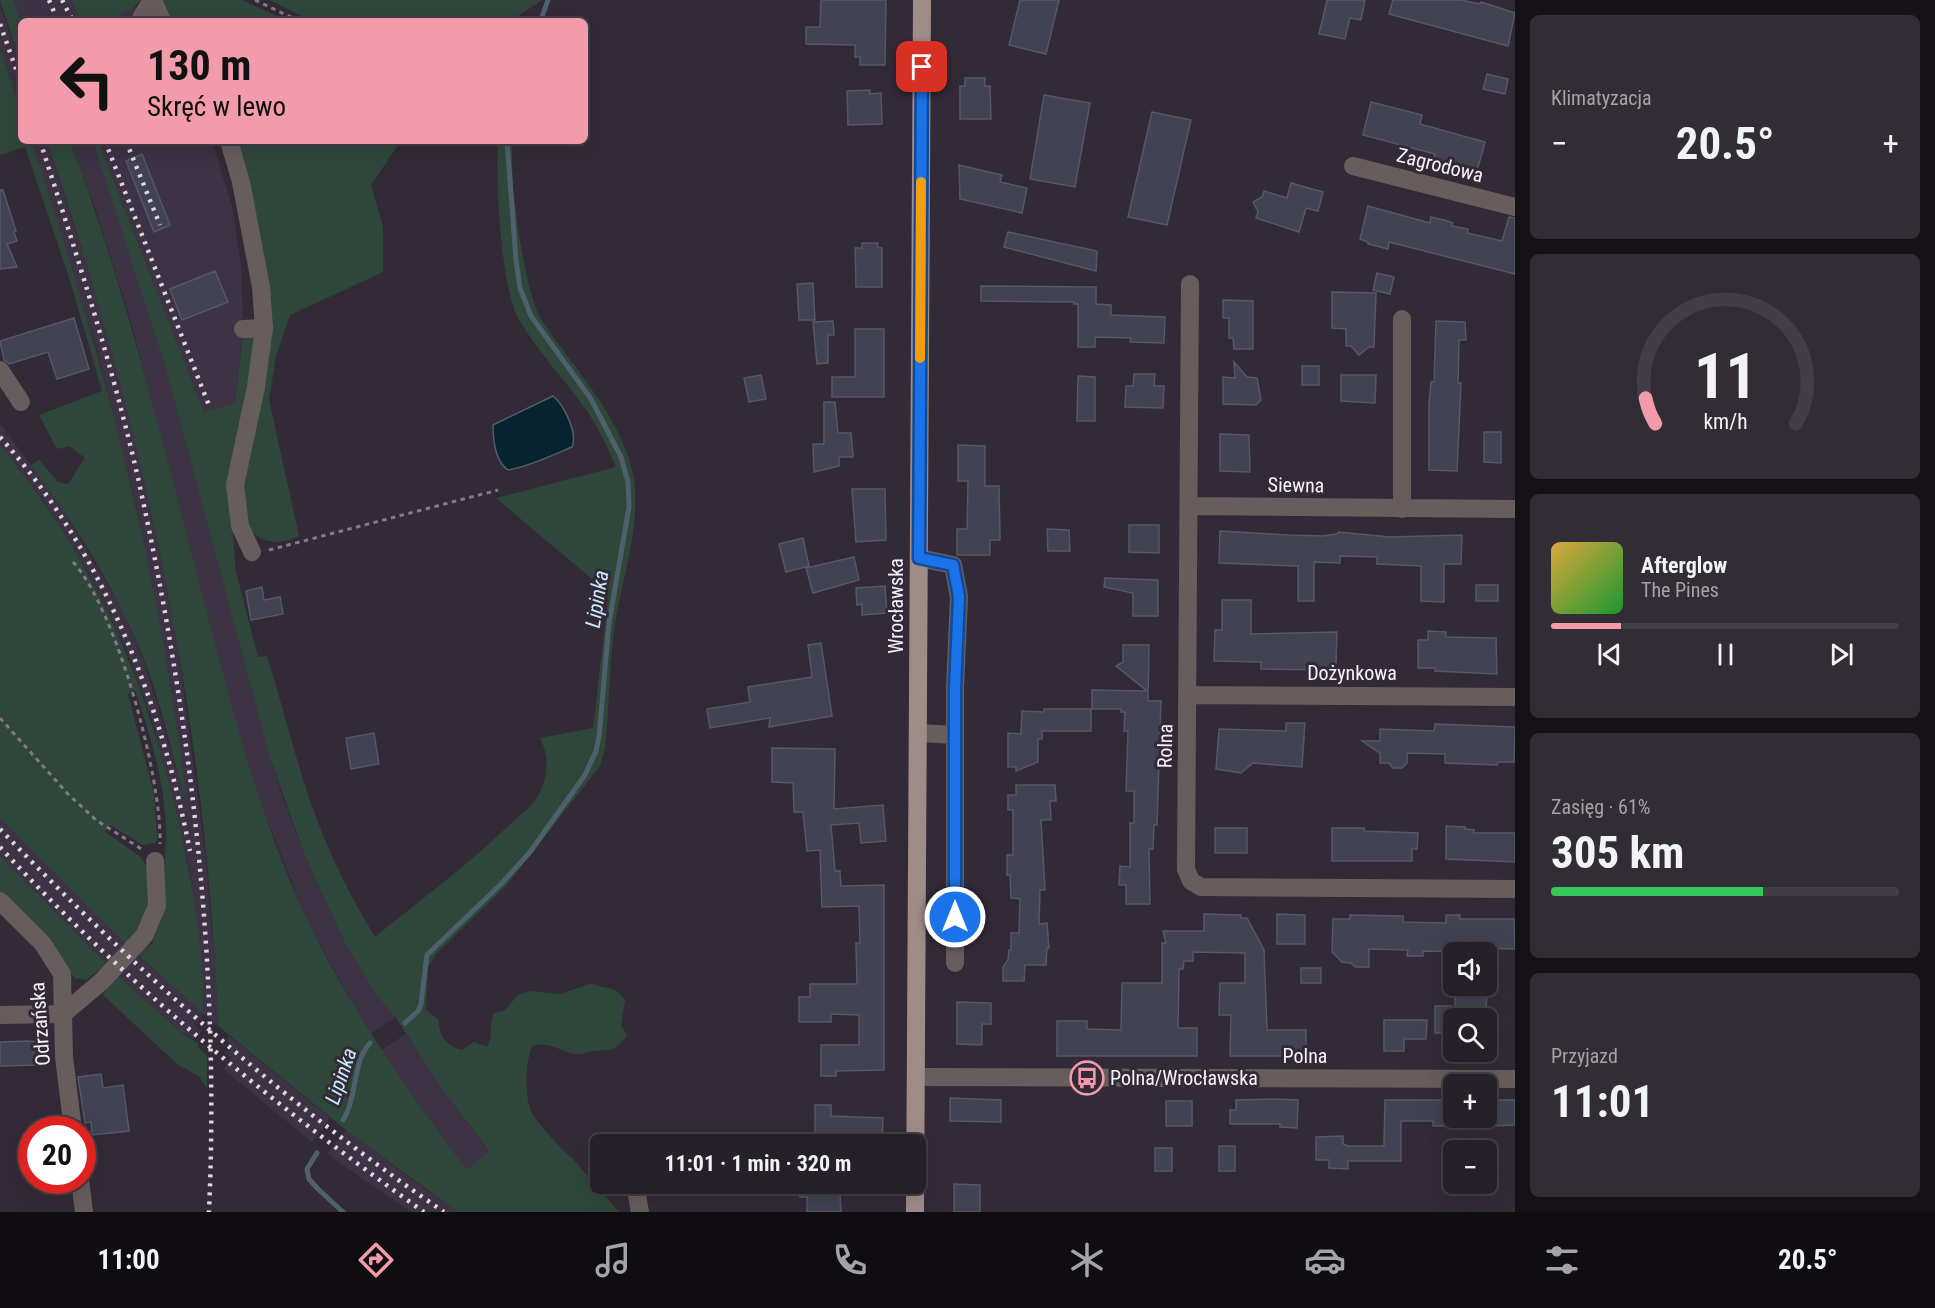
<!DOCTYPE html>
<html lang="pl">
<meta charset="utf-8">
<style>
body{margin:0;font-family:"Roboto Condensed",sans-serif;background:#322d35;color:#f1f3f6;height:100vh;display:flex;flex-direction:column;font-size:22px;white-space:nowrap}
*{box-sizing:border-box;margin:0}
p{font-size:20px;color:#a4a3a8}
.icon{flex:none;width:33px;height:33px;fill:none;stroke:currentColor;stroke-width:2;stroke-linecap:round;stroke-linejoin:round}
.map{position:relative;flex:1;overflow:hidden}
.sheet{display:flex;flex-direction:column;gap:15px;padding:15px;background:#151217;width:420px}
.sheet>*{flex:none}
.top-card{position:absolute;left:18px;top:18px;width:570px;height:126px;border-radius:9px;box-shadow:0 6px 24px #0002,0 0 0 2px #423e46;background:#f39aab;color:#111;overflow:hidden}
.fabs{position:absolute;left:1443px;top:942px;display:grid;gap:12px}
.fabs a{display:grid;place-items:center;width:54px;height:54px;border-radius:9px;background:#262029;box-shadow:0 6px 24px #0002,0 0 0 2px #423e46;font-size:30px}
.speed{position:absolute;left:18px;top:1116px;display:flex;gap:12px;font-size:30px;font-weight:700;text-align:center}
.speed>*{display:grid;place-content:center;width:78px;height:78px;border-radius:50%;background:#262029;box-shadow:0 6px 24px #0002,0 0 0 2px #423e46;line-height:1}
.speed .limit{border:9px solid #d22;background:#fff;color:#111}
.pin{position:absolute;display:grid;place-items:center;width:51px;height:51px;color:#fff;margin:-26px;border-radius:12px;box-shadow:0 3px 9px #0006}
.me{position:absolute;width:66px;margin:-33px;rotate:0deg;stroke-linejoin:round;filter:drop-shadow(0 0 4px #0008)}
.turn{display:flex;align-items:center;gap:21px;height:126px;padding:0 30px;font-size:27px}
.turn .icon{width:78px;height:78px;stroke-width:2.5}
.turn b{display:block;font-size:42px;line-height:51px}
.big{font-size:45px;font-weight:700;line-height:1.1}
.sheet .card{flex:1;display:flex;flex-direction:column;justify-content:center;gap:9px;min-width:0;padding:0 21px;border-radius:9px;background:#322d35}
.sheet .dial{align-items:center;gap:0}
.dial svg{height:156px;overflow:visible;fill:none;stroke:#423e46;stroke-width:7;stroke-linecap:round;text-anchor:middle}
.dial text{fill:#f1f3f6;stroke:none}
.song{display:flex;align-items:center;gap:18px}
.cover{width:72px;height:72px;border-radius:9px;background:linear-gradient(135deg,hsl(40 70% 55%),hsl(130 70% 35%))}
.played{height:6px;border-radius:3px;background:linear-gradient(90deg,#f39aab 20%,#423e46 20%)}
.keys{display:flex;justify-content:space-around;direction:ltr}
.heat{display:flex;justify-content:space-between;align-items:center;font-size:33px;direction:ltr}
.charge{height:9px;border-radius:4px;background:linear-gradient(90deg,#34c759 61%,#423e46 0)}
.trip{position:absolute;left:590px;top:1134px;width:336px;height:60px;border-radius:9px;background:#262029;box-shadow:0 6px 24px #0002,0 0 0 2px #423e46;font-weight:700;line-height:60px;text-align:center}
.tabs{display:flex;height:96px;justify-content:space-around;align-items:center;background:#0f0d10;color:#a4a3a8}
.tabs .icon{width:42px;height:42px}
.tabs .current{color:#f39aab}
.tabs b{font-size:27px;color:#f1f3f6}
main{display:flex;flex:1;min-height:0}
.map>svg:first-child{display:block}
</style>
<main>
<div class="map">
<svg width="1515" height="1212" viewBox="0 0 1515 1212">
<rect width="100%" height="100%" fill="#332a37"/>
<path fill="#3e3245" d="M13,0h58l10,21h-60z
M0,5l21,60v46l-21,-63z
M136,7l8,14h-37z
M31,141h16l58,182 31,115 38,181 31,233 11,122 2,52 -14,-12 -9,11 7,6 -8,8 -10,-4 -67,-60 20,-20 67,58v-22l-14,-120 -37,-148 -27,-74 -38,-77 -43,-69 -45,-58v-21l56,74 66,111 23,55 41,138 -16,-122 -32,-167 -41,-163z
M70,141h23l40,118 33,110 103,386 15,46 21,55 42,91 30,49 19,21 -27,17 -62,-114 -43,-108 -28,-89 -105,-401 -35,-111z
M98,141h114l20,65 9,58 2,65 -8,74 -31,9z
M0,818l126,126 -19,20 -107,-108z
M406,1034l36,55 47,63 -22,19 -87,-120z
M229,1036l101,82 -18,24 -89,-73 9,-10 -7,-7 7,-7 -6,-6z
M346,1130l82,61 30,21h-47l-84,-58z"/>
<path fill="#2f473b" d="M0,0h13l8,21v44z
M71,0h70c-14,18 -38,21 -60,21z
M163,0h79l46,21h-119z
M269,0h273l-31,21h-199z
M0,48l21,63v30h10c73,216 131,438 156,666 -14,-48 -24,-98 -42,-145 -28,-71 -69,-137 -114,-197l8,-5 19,22 10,2 17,-26 -16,-12 -12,3 -18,-34 63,-24 -34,-117 -43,-127 -25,8z
M47,141h23c56,149 93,302 133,456 29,110 56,221 105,324 43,90 100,170 159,249l22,-19 -47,-62 -46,-71 -19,-22 -30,-49 -42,-91 -36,-101 -103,-386 -73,-228h5l106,271 31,-9 8,-69 12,1 -23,189 4,48 22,85 9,-1c13,41 23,82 36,123 17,56 42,109 72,158 44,-36 90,-70 131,-109 9,-9 22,-18 30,-29 12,-17 14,-43 4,-61l53,-10 15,-129 -3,-9 -109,-92 120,-31c-8,-18 -16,-37 -27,-53 -23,-33 -51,-62 -71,-96 -17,-31 -23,-140 -20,-177h15c-5,33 11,151 28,178 32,49 76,92 91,151 12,50 -11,110 -18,161 -5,39 -5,78 -9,117l-5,18 -94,120 -70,68 -8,13 -2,43 13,10c-1,15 8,27 23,30l12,-8 13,5c7,-12 1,-21 7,-34l11,-3 13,-15 10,-4 33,3 31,-11c15,8 21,0 33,17l-4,25 6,11c-15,18 -14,12 -33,15 -5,0 -9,3 -14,3 -18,1 -23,-12 -47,-9 -8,14 -9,54 -1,68 5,9 32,40 40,45l47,54h-161l-112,-82 -128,-104c-11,-303 -74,-599 -171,-885z
M236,141h165l-30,44 12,42v45l-93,43 -14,41 -7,44 30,136c-19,10 -44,8 -53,-15 -15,-39 13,-98 17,-139 2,-23 -5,-50 -8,-73 -6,-56 -13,-112 -19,-168z
M0,445c92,112 141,222 175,362 16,67 29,137 29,207l-67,-60 16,-11 -2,-8c7,-35 16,-70 15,-105 -1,-48 -16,-95 -31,-140l-7,4 26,100 3,43 -1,6 -13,2 -33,-20 -5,7 37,26 9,21 -5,40 -20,25 -126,-126z
M0,856l107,108 -21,16 -11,-2 -75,-83z
M117,975l67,60 15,9 -1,3 9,8v33l-8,-12 -22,-12 -74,-69z"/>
<path fill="#072230" stroke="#4f606d" stroke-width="1.5" d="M553,396c11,9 25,37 19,51 -19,8 -44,20 -64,23 -13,-9 -15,-30 -15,-45z"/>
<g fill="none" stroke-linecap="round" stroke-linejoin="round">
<path stroke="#4f606d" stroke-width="5" d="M542,17l6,-17
M405,1023l13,-12 3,-7 6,-49 75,-72 28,-31 55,-77 11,-24 3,-14 10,-114 20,-116 -1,-25 -7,-25 -30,-58 -60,-83 -11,-28 -4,-28 -9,-119
M343,1120c15,-24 9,-58 27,-77
M317,1153l-10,16 2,10 8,9 26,24"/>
</g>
<path fill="#414252" stroke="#565767" stroke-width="1.5" d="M821,0h65l-1,65h-25v-8h-5v-12l-49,-1v-17h14z
M1020,0h39l-13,54 -37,-9z
M1327,0h38l-4,20 -11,-2 -5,21 -26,-5z
M1393,0h68l19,4 1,-2 34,11 -7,33 -119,-32z
M1487,74l21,5 -3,15 -22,-5z
M965,78h20v8h5l1,33h-31v-33h5z
M870,90v4l11,-1 1,31 -34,1 -1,-34z
M1044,95l46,8 -15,84 -45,-8z
M1371,102l51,13 -2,9 65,18 -8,29 -33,-6 1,-3 -11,-3 1,-5 -72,-19z
M1152,112l39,8 -24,105 -39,-8z
M142,154l28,71 -16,7 -28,-71z
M959,165l43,10 -2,7 27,6 -5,25 -62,-14z
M1291,183l32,9 -5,19 -12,-3 -7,24 -43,-14 2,-6 -5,-10 9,-5 2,-6 23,7z
M0,190h3l13,41 -2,1 3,9 -10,3 10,23 -17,2z
M1368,206l62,17 1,-6 13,3 9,3 -1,3 16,3 -1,4 35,8 7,-24 6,1v56l-126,-32 -1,7 -20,-5v-2l-8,-3z
M1008,232l89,19 -1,20 -92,-24z
M862,243h16l-1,4 5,1v39h-26l-1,-39h7z
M215,271l13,31 -46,18 -12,-31z
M1377,273l17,4 -4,17 -17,-4z
M813,283l2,37h-16l-2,-36z
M981,286l115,1v17l15,1v10l54,2 -1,26 -34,-1 1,-4 -36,-1v10h-17v-43h-4v-2l-93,-1z
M1332,292l44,1 -2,54h-5l-10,8 -8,-9h-5v-17l-14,-1z
M1223,300l30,1v48h-19l-1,-11h-4v-20h-6z
M74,318l15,51 -32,10 -9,-27 -39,12 -5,-4 -4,-19z
M833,321l1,14h-6v28l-11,1 -4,-42z
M1436,321l29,1 1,18h-7l-1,43h3l-4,88 -28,-1v-66l2,-22h3z
M855,329h29v68h-52v-20h23z
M1234,362l13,15 10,1 4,22 -5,5 -33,-1v-27l12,1z
M1302,366h17v19h-17z
M1134,374h21l-1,12h10l-1,22 -38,-1 1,-21h7z
M761,375l5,24 -17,3 -5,-24z
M1341,375h35l-1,28 -34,-2z
M1078,376l17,1v44h-18z
M824,402h11l3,31h13l2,24h-14v9l-25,6 -1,-28h11z
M1484,432h17v31l-17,-1z
M1220,434l29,1 1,37 -30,-1z
M958,445l27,1v40h14l1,54h-10v15h-33v-26h10l1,-48h-10z
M852,489h33l1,51 -30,2z
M1129,525h30v28l-30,-1z
M1047,529l22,1 1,21h-22z
M1220,531l68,4 35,1 14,-2 1,-2 52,5 72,-2 -1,29h-17v38l-23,-1v-35l-44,-2v-7l-37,-1v7l-26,-1v39h-16v-35l-79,-3z
M803,538l6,28 -23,6 -7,-28z
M854,557l5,23 -46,13 -7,-25z
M1105,578l53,2v36h-25v-23l-29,-6z
M1476,585h22v16h-22z
M885,586l2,27 -25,2v-11l-5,1 -1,-17z
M262,587l2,13 16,-3 3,17 -32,6 -5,-29z
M1222,600h29v34l86,-2 -1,31h-4v7l-71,-1v-7l-47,-1 1,-31h7z
M1428,631l18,1v5l50,1 1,36 -62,-3v-3h-17v-28h10z
M821,643l11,73 -63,11 1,-9 -60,10 -3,-19 43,-7 -2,-15 64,-10 -4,-32z
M1123,645h26l-1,56h13l-4,124h-3l-1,24h-4l1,55h-24v-19h-7l1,-19 10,1v-44h4v-32h-8l2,-60h-4l1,-19h-4v-3h-29v-19l55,1 -31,-25 7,-4z
M1044,709h47v22h-49v8h-4v23l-22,9v-4h-8v-34l13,1 1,-23 22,1z
M1286,723h19l-3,44 -49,-4 -12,10 -25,-4 3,-40 67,2z
M1435,724l80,3 -1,35h-16l-1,3 -52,-2v-9l-38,-1v10l-5,5h-9l-4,-5h-9v-10l-18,-12h18v-12l54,2z
M374,733l5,31 -28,5 -5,-31z
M772,748l63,1 -1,60 49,-4 3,36 -25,2 -2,-20 -28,2 4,46h5l1,15 43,-1v185l-48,1v5h-15v-31h38v-30l-28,-1v8h-32v-25h11v-13h47l-1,-41h4l-1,-37 -37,1 -2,-57 -13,1 -4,-39h-9l-1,-29 -21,-1z
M1016,785h39l1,16h-6l1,19h-10l4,70h-5l-1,34 8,-1 2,25h-2l-1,17h-21l-1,16h-21v-14l5,-7 1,-10h2v-17h8l1,-34 -9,-1 -1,-23h-3v-20h6v-45h-5v-15h8z
M1446,826l19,1v2l9,1v3h41v29l-69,-3z
M1215,828h32v25h-32z
M1332,828h32v3l54,2 -1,16h-5v12h-80z
M1204,914l37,1v3h6l17,32 3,80h39v26l-23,4 -1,-4h-52l1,-41h-12l1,-32h25v-30l-52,-1v9h-9l-1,8h-4l-1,59h19v28h-140v-35h30v8l34,1 1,-47h40v-40h4l-3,-12h41z
M1277,914l28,1v29h-28z
M1350,915l53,1v6l43,1v-8h14v4h54l1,30 -34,-1v4l-58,-1v5h-16l1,-6 -39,-1v18h-14l-4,-4 -9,-1 -10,-10 1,-33h17z
M1301,968h20v15h-20z
M1455,993h32l-1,15h-31z
M957,1002l34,1v21h-9v21l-25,-1z
M1435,1006h16l-1,27h-15z
M1384,1020h43l-1,19h-22v12h-20z
M28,1041l8,1 1,23 -37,1v-24z
M101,1074l2,14 20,-3 6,46 -37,4 -1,-13 -6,1 -7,-46z
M950,1098l51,2v22l-51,-1z
M1275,1099l23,1 -1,28 -17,-1v-3h-50v-14h6v-10z
M1385,1100h69l-2,26h-19v-5h-32v40h-53v8l-19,-1v-8h-13v-23l27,-1v8l5,2h36z
M1493,1100h22v25l-22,1z
M1166,1101h26v25h-26z
M815,1105h16v11l52,2 -1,26h-33v-6l-34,1z
M1219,1146h16v25h-16z
M1155,1148h17v23h-17z
M800,1184h36v11h4l1,17h-34v-15h-7z
M954,1184l26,1v27h-26z"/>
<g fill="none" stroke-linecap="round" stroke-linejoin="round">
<path stroke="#827a85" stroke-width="3" stroke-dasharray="4.5 4.5" stroke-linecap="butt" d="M255,0l44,21
M269,550l229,-60
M73,562c44,48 89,216 87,282
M0,718l67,75 29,27 47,30"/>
<path stroke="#675d5c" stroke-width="18" d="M153,0l9,21
M142,16l10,-16
M229,141l12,41 20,105 3,41 -21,1
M1353,166l162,41
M1190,284l-4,585 5,12 10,6 314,2
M0,370l21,32
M1189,506l326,3
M1402,509v-190
M252,552l-12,-26 -5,-41 21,-98 8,-59
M919,558l34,7 6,32 -4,91v275
M1188,695l327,2
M918,733l37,2
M0,901l43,43 19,30 2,83 9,73
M0,1015l63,-1 38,-32 43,-46 13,-30 -2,-45
M916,1077l599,2
M80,1180l4,32
M635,1184l5,28"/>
<path stroke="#9f8c89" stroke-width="18" d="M915,1212l7,-1212"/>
<path stroke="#ddd7e0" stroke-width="4.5" stroke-dasharray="3 6" stroke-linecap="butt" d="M49,0l9,21
M62,0l11,21
M0,24l21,59
M40,141c36,111 72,223 98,337 53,240 82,488 71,734
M105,141l105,267
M126,141l34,84
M0,437c104,116 160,263 190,414
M0,829c136,142 282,272 444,383
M0,847c126,137 272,257 424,365"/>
</g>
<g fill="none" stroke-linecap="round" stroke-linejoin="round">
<defs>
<path id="route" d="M922,67l-3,491 34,7 6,32 -4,91v229"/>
</defs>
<use href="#route" stroke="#114b97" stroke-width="15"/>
<use href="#route" stroke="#1a73e8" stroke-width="10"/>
<path stroke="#f59e0b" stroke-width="10" d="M920,358l1,-176"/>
</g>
<defs>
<symbol id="bus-ring" viewBox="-11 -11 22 22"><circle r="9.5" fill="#332a37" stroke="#f39aab" stroke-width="1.5"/><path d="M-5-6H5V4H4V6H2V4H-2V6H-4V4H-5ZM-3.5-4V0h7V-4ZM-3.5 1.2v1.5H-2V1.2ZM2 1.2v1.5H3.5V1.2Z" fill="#f39aab"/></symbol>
</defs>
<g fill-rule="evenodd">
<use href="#bus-ring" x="1068" y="1059" width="38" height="38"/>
</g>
<g text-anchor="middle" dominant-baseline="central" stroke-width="6" stroke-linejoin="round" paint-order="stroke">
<g font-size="20" fill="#f8f2fb" stroke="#332a37">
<text transform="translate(1440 165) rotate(14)">Zagrodowa</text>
<text transform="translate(1296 485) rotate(1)">Siewna</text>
<text transform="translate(896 606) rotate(-90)">Wrocławska</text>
<text x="1352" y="673">Dożynkowa</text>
<text transform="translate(1165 746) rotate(-89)">Rolna</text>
<text transform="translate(40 1024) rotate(-94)">Odrzańska</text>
<text x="1305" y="1056">Polna</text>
</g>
<g font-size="20" fill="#f8f2fb" stroke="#332a37" text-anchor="start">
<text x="1110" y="1078">Polna/Wrocławska</text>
</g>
<g font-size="21" font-style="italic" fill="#caeafe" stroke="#332a37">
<text transform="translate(597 599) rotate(-81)">Lipinka</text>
<text transform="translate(341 1076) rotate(-71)">Lipinka</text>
</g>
</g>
</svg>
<div class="fabs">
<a><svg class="icon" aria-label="sound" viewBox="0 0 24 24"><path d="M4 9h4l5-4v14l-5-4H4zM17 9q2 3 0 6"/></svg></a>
<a><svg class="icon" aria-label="search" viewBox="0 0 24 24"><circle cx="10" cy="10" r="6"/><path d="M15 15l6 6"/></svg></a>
<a>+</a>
<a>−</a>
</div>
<div class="speed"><div class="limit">20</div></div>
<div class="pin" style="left:922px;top:67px;background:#d93025"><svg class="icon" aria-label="arrive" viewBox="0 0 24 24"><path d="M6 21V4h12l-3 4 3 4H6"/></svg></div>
<svg class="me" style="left:955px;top:917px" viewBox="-20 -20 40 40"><circle r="17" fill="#1a73e8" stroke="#fff" stroke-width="3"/><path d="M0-11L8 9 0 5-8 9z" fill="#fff"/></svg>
<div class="trip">11:01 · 1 min · 320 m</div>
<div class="top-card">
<div class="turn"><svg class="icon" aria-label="left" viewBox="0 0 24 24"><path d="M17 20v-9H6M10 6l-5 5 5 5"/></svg><div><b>130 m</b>Skręć w lewo</div></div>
</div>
</div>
<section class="sheet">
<div class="card"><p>Klimatyzacja</p>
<div class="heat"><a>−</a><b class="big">20.5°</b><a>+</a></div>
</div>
<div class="card dial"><svg viewBox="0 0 100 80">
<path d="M14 69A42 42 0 1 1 86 69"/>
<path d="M14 69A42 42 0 0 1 9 56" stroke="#f39aab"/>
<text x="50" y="56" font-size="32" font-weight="700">11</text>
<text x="50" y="72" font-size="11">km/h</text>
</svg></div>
<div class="card">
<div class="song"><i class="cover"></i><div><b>Afterglow</b><p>The Pines</p></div></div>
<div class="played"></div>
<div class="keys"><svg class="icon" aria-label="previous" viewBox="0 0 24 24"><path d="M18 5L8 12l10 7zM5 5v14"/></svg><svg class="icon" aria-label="pause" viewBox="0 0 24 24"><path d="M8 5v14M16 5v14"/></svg><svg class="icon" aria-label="next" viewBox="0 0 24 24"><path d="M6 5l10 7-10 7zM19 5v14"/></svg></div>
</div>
<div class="card"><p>Zasięg · 61%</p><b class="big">305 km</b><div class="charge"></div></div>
<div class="card"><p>Przyjazd</p><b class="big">11:01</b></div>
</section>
</main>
<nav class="tabs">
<b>11:00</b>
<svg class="icon current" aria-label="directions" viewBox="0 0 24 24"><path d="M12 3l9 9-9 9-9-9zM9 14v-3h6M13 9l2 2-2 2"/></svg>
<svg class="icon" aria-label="music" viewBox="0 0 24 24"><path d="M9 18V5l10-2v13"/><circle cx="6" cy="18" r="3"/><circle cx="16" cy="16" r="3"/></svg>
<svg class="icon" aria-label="phone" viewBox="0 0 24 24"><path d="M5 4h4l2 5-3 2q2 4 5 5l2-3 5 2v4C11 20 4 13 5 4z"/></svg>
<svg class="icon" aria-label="climate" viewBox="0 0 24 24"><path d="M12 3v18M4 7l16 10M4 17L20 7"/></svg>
<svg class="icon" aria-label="car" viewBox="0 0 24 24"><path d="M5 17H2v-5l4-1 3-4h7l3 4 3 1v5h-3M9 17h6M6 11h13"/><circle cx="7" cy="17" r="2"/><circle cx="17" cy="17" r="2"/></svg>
<svg class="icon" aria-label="filters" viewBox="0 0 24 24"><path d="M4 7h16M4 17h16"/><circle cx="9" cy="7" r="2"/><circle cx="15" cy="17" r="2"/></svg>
<b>20.5°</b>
</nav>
